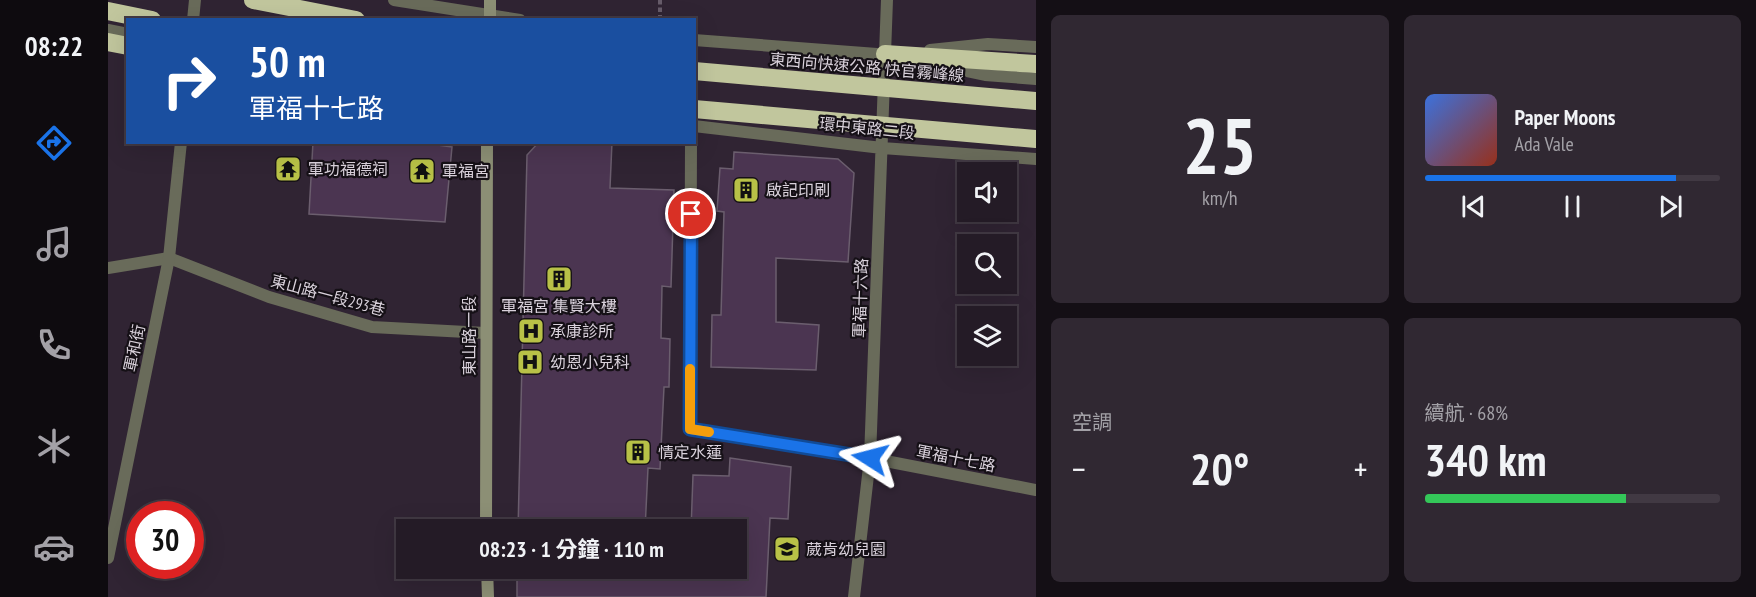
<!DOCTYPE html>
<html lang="zh-TW">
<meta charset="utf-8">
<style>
body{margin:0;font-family:"PT Sans Narrow","Noto Sans TC",sans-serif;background:#302832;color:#f1f3f6;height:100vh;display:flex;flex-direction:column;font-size:22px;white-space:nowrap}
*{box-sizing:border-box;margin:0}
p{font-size:20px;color:#a3a1a7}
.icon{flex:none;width:33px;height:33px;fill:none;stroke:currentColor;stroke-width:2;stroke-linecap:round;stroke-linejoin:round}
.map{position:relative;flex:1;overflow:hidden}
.side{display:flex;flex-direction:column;gap:15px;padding:15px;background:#140f15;width:720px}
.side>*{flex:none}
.guide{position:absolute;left:18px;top:18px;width:570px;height:126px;border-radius:0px;box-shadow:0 6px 24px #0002,0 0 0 2px #413943;background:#1a4fa0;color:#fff;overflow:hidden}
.buttons{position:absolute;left:849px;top:162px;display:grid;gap:12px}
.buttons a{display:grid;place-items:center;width:60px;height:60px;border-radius:0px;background:#241b26;box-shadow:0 6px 24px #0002,0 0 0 2px #413943;font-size:30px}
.speed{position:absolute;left:18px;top:501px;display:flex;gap:12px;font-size:30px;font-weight:700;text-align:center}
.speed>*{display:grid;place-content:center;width:78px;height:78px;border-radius:50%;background:#241b26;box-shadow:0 6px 24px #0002,0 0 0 2px #413943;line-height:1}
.speed .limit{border:9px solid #d22;background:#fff;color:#111}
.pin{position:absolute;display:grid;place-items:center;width:51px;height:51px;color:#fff;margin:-26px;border:3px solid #fff;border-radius:50%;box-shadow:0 2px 6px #0007}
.me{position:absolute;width:66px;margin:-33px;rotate:279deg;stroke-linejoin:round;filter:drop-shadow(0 0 4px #0008)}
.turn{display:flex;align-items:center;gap:21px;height:126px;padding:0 24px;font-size:27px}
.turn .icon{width:78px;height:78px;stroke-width:2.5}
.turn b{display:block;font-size:42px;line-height:51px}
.big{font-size:45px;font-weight:700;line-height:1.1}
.side .tile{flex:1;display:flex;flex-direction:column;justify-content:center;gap:9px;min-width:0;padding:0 21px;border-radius:9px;background:#302832}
.side .dial{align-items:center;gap:0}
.dial b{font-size:78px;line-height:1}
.song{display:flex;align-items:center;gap:18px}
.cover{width:72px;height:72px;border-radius:9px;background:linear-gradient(135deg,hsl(220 70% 55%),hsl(10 70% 35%))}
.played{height:6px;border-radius:3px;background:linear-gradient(90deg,#1a73e8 85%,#413943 85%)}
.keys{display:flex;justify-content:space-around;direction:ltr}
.heat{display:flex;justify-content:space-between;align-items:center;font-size:33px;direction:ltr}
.charge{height:9px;border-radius:4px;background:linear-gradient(90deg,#34c759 68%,#413943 0)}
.side .tiles{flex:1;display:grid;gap:15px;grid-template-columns:repeat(2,1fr)}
.trip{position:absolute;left:288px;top:519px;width:351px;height:60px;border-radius:0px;background:#241b26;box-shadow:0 6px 24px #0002,0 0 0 2px #413943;font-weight:700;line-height:60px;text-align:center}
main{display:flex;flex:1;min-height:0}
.tabs{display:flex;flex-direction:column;width:108px;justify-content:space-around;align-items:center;background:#0e0b0f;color:#a3a1a7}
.tabs .icon{width:42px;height:42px}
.tabs .on{color:#1a73e8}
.tabs b{font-size:27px;color:#f1f3f6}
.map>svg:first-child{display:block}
</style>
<main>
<nav class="tabs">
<b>08:22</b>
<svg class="icon on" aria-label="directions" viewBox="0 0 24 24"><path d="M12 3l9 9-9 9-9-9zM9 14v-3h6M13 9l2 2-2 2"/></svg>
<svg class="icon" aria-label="music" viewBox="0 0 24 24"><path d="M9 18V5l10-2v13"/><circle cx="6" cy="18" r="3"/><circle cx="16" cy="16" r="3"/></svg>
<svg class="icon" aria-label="phone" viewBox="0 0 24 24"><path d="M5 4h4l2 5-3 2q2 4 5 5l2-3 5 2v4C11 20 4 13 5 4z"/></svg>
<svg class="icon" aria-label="climate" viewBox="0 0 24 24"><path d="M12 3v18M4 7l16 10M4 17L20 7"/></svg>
<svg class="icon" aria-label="car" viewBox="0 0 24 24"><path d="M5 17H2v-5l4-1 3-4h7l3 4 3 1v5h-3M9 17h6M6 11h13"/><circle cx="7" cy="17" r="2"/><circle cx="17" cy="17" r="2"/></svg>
</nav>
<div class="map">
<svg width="928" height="597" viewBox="0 0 928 597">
<rect width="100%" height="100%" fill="#302433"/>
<path fill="#4b3551" stroke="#6b5e6e" stroke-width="1.5" d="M205,142h103l36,5 -7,75 -136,-8z
M431,142h73l-2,46 64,2 -3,97 -9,-1 -1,52 9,1 -1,48h-5l-4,82 -12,-1 -3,62h-127l9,-375z
M626,152l104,7 16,14 -6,89 -72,-4v64l43,3 -3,45 -105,-3 1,-52h9l3,-103 -7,-1 3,-43 13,1z
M622,458l61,9 -3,52 -18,-1 -4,79h-249v-29h72l144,7 1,-7h2v-38h-45l2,-55 36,1z"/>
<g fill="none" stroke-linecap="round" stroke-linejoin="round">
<path stroke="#675c6a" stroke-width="4" stroke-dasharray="4.5 3" stroke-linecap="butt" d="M552,0v20"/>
<path stroke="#696b5a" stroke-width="12" d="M0,268l61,-10 100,39 103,30 113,6"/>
<path stroke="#696b5a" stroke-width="12" d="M286,0l126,20
M85,20l2,-20
M0,30l20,4
M586,40l196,15
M822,50l58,-6 48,3
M825,64l52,11 51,4
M586,126l188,22 154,11
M583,142l-1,287 180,29 166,32
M0,558l61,-300 12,-116
M746,597l16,-139 17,-458"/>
<path stroke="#8c8f75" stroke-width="12" d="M382,20v-20
M378,530l1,-388
M379,568l1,29"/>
<path stroke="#c1c69d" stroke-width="18" d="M145,0l103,20
M0,11l44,9
M0,42l20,4
M777,54l151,10"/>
<path stroke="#c1c69d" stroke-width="18" d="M586,71l342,30
M586,109l342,30"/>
</g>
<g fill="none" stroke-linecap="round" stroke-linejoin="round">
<defs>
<path id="route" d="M583,214l-1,215 180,29"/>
</defs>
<use href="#route" stroke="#114b97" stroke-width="15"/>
<use href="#route" stroke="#1a73e8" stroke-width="10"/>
<path stroke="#f59e0b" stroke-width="10" d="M582,369v60l19,3"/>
</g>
<defs>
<symbol id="temple-square" viewBox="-11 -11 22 22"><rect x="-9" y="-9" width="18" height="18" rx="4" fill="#b8c147" stroke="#151016"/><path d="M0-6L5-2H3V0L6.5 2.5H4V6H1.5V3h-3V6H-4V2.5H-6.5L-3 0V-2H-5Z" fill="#111"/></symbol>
<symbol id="building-square" viewBox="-11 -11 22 22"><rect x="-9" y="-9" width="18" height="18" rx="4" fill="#b8c147" stroke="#151016"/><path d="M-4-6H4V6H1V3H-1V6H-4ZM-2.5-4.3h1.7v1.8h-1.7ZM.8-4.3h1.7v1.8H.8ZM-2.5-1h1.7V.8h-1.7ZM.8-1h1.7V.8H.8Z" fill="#111"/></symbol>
<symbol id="hospital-square" viewBox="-11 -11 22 22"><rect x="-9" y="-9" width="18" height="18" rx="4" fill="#b8c147" stroke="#151016"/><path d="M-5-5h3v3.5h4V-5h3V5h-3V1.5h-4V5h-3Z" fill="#111"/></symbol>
<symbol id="school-square" viewBox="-11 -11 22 22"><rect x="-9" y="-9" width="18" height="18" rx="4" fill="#b8c147" stroke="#151016"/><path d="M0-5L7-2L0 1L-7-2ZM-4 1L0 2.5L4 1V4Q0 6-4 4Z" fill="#111"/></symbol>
</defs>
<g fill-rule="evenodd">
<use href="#temple-square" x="165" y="154" width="30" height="30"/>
<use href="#temple-square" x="299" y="156" width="30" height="30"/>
<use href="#building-square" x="623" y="175" width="30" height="30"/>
<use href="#building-square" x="436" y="264" width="30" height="30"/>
<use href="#hospital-square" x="408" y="316" width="30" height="30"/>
<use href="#hospital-square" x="407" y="347" width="30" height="30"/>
<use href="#building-square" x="515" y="437" width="30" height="30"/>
<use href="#school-square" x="664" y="534" width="30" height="30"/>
</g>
<g text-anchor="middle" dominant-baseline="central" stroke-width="4.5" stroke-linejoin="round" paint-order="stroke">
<g font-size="16" fill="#d9d1db" stroke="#151016">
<text transform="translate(759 67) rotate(5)">東西向快速公路 快官霧峰線</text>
<text transform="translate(759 128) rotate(6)">環中東路二段</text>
<text transform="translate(220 295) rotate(15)">東山路一段293巷</text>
<text transform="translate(752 298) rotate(-88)">軍福十六路</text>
<text transform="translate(361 336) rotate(-90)">東山路一段</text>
<text transform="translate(26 348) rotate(-78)">軍和街</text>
<text transform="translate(848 458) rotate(11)">軍福十七路</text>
</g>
<g font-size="16" fill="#d9d1db" stroke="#151016" text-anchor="start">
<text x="200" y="169">軍功福德祠</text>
<text x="334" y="171">軍福宮</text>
<text x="658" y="190">啟記印刷</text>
<text x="451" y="306" text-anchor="middle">軍福宮 集賢大樓</text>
<text x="442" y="331">承康診所</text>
<text x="442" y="362">幼恩小兒科</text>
<text x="550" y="452">情定水蓮</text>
<text x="698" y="549">葳肯幼兒園</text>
</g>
</g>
</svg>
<div class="buttons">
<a><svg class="icon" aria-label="sound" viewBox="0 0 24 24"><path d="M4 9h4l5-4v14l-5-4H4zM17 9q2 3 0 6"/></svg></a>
<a><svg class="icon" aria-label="search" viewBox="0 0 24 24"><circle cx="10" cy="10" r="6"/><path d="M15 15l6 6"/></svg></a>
<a><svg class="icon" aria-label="layers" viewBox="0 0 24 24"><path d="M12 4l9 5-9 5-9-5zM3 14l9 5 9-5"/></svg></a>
</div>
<div class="speed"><div class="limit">30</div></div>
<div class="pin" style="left:583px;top:214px;background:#d93025"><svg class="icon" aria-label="arrive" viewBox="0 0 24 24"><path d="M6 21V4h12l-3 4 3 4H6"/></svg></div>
<svg class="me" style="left:762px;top:458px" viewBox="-20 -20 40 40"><path d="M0-17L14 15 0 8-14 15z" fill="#1a73e8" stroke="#fff" stroke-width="4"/></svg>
<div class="trip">08:23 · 1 分鐘 · 110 m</div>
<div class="guide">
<div class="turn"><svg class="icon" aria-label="right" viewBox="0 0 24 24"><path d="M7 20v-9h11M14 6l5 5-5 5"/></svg><div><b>50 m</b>軍福十七路</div></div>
</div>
</div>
<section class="side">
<div class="tiles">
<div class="tile dial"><b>25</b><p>km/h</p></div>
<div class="tile">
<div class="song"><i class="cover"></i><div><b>Paper Moons</b><p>Ada Vale</p></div></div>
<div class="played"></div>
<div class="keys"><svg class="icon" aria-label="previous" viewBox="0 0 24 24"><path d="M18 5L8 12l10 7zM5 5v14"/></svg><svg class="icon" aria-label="pause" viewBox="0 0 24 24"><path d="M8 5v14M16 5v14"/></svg><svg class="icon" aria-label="next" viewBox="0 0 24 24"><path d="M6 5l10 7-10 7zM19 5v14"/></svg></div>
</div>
<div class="tile"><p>空調</p>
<div class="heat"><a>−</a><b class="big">20°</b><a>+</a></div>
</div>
<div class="tile"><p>續航 · 68%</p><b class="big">340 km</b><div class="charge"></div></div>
</div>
</section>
</main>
